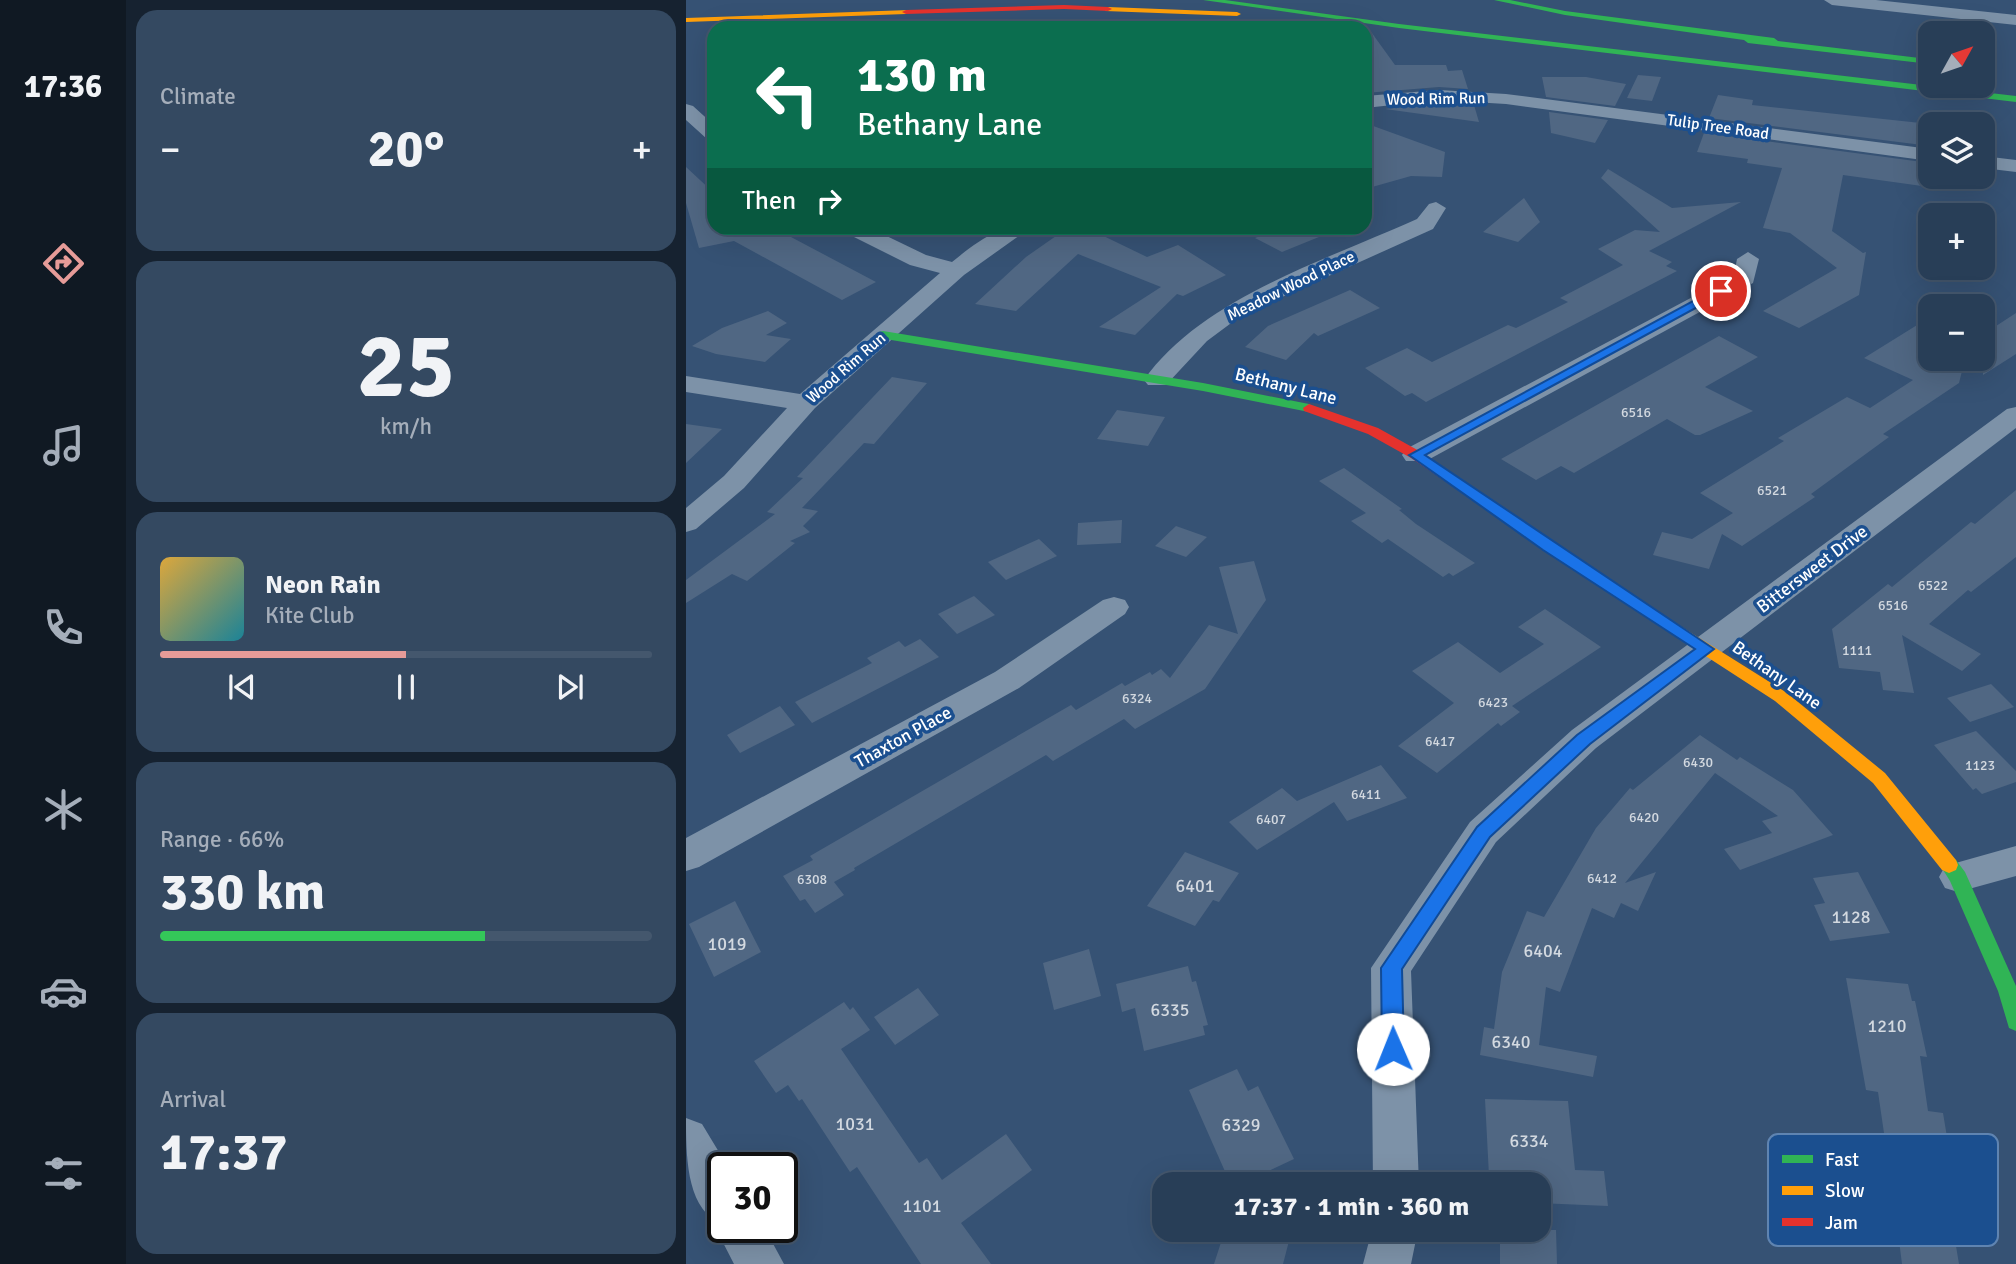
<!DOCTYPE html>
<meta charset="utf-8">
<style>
body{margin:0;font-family:Signika,sans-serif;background:#344961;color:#f1f3f6;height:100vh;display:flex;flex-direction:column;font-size:26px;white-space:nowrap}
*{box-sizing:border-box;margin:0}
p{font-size:23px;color:#a5aeba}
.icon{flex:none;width:38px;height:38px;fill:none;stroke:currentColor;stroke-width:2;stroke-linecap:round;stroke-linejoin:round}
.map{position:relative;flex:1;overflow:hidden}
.side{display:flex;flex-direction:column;gap:10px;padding:10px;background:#162230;width:560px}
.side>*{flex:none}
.banner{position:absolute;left:21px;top:21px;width:665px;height:214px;border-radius:21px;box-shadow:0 7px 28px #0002,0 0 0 2px #44576d;background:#0b6e4f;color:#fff;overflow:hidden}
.needle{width:46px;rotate:50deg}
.controls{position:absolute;left:1232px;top:21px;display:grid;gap:14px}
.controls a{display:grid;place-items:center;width:77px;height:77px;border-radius:14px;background:#283e57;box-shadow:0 7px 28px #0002,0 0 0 2px #44576d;font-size:35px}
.speed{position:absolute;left:21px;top:1152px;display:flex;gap:14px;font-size:35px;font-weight:700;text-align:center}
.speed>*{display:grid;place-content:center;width:91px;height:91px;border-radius:50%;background:#283e57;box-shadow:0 7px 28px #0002,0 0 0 2px #44576d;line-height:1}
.speed .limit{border:4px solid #111;border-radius:10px;background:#fff;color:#111}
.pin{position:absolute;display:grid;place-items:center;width:60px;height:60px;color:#fff;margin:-30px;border:4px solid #fff;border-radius:50%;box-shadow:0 2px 7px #0007}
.me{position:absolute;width:77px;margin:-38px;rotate:359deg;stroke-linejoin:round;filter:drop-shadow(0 0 5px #0008)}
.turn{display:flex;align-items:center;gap:24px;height:147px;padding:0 35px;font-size:32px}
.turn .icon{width:91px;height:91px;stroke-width:2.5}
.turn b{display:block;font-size:49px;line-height:60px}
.then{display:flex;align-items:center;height:66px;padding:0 35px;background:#0003;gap:14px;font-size:26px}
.big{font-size:52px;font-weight:700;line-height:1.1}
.side .widget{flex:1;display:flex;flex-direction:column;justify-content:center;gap:10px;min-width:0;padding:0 24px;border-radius:21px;background:#344961}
.side .dial{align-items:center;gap:0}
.dial b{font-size:91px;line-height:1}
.song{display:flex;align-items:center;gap:21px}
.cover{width:84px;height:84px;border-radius:10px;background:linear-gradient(135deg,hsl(40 70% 55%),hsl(190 70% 35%))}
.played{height:7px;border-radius:4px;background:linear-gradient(90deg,#e69b98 50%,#44576d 50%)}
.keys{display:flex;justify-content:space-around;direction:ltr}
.heat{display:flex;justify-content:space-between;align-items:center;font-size:38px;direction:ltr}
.charge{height:10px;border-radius:5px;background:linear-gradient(90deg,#34c759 66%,#44576d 0)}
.trip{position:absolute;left:466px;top:1172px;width:399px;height:70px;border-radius:21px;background:#283e57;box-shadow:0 7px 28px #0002,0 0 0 2px #44576d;font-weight:700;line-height:70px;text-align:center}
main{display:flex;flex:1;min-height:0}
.tabs{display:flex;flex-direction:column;width:126px;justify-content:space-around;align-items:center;background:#101923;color:#a5aeba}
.tabs .icon{width:49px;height:49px}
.tabs .selected{color:#e69b98}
.tabs b{font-size:32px;color:#f1f3f6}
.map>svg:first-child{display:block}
</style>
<main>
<nav class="tabs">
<b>17:36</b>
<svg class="icon selected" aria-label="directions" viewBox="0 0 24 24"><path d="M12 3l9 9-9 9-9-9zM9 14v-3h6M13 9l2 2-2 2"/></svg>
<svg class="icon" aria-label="music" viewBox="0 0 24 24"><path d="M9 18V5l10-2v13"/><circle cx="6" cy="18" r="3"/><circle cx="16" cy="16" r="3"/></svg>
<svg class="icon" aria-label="phone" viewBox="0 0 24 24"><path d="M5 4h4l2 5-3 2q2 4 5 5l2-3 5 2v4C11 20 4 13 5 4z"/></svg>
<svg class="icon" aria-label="climate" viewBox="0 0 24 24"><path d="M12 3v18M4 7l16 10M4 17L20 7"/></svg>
<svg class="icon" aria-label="car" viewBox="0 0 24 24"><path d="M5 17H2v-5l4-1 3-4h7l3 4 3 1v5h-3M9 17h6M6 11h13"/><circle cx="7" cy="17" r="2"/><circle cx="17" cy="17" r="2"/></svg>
<svg class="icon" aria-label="filters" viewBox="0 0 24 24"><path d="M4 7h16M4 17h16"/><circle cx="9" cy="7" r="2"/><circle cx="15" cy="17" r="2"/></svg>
</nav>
<section class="side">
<div class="widget"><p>Climate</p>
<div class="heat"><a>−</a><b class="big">20°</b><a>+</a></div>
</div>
<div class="widget dial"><b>25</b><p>km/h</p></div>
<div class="widget">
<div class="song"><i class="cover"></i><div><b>Neon Rain</b><p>Kite Club</p></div></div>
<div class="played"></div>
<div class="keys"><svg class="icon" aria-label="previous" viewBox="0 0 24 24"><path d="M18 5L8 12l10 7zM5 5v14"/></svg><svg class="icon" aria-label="pause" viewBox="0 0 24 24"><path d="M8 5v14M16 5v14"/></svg><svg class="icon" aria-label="next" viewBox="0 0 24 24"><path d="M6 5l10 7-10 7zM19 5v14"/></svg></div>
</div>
<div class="widget"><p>Range · 66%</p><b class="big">330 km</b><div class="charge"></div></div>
<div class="widget"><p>Arrival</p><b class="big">17:37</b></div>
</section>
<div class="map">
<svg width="1330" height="1264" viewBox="0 0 1330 1264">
<rect width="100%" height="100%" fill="#365274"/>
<path fill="#506783" d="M679,28l4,1 26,36h51l2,6 14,-1 6,19 -29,-2 -74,6z
M952,75l23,2 -9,24 -25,-3z
M856,77h44l40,7 -11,22 -69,-9z
M1032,95l35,5 -1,5 178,19v22l-221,-28z
M753,103l35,2 5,17 -94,-13z
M863,112l59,8 -13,23 -44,-10z
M679,123l80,29 -3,25 -31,-1 -46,13z
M1018,133l226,30 -1,24 -86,-12 -11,56 31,22 3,-1 -7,43 -60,33 -36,-17 74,-43 -47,-35 -27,-5 19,-60 -35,-5 1,-4 -51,-7z
M0,167l28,26v35h60l102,54 -34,18 -108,-59 -35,7 -13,-45z
M922,169l64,39 69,-6 -92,49 23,11 -6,4 11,5 -251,131 -14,-9 -7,3 -40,-28 42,-20 25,14 76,-37 8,3 52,-26 -8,-4 63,-33 -25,-16 37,-19 25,2 -59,-54z
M838,198l16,24 -22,20 -35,-10z
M391,228h10l60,29 31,-12 48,30 -43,21 -6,-2 -42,41 -36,-8 62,-40 -83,-33 -62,57 -41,-7 51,-47 30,-21z
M594,228h61l-59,24 -27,-14z
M664,290l30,18 -62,28 -4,-3 -28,27 -41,-13 23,-21z
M82,311l19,12 -21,12 25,4 -26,23 -49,-8 -24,-8 30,-18z
M1330,313v41l-33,21v-29l10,-18z
M1244,317v42h35l-6,24 -76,51 6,3 -78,57 4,3 -73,49 -20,-12 -13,35 -56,-14 9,-23 30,7 41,-26 -33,-20 84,-52 -6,-3 69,-41 23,11 43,-28 -49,-22z
M1033,336l39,21 -53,30 48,24 -53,24h-5l-28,-16 -93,54 -13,-7 -25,14 -35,-21z
M206,377l35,6 -53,61 -10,-1 -62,65 16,3 -15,15 7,6 -20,9 5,2 -48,38 -15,-7 -46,29v-23l89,-66 -8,-2 36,-34 -6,-1z
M431,410l48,7 -17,29 -51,-7z
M0,424l36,5 -36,34z
M658,468l58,41 -3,1 17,14 59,39 -22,13 -4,-3 -6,4 -55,-38 -6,4 -31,-22 15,-8 -47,-32z
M1330,490v67l-45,35 -3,-2 -39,34 52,30 -19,17 -60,-36 12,58 -31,-3 -3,-18 -41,-4 -7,-39 56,-45 4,3 79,-65 4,2z
M436,520l-1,23 -44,2 1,-22z
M490,526l31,11 -21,20 -31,-11z
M353,539l18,17 -51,24 -18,-18z
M568,561l12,39 -61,89 -70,40 -11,-10 -71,42 -7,-6 -192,113 1,2 -21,12 10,13 -29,18 -10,-14 -5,2 -17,-25 30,-16 -3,-4 261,-151 5,5 46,-27 3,3 25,-14 2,3 9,-6 9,9 39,-53 29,9 -19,-67z
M288,596l21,19 -38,19 -19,-20z
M859,609l56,38 -89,59 8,6 -19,14 -3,-3 -61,50 -39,-27 56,-43 -42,-32 46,-29 42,31 44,-29 -26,-17z
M234,639l19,18 -127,66 -17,-21 77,-39 -5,-5 32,-17 6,6z
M1305,684l23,23 -44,15 -23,-24z
M94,706l15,19 -55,28 -13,-18z
M1290,731l40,40v11l-34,12 -6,-6 -3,2 -39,-45z
M1014,735l37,25 3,-3 53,33 40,45 -93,35 -16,-21 48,-16 -10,-12 16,-5 -63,-43 -90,110 31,-11 -18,39 -17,-8 -7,15 -22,-10 -32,84 -14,-5 -7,58 58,11 -4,21 -113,-22 4,-28 10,2 8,-57 25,-61 17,6 52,-89 34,-40 3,2z
M695,765l26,33 -60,23 -13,-19 -77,48 -28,-28 53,-34 15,13z
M499,852l54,21 -20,29 -6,-2 -18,26 -48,-20z
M1172,872l32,61 -60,8 -16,-36 11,-2 -12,-25z
M49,901l26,51 -47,25 -25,-53z
M403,949l12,47 -47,14 -11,-47z
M502,966l4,16 4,-1 12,44 -5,1 2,9 -61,16 -9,-43 -13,4 -6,-28z
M1160,978l62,6 4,17h3l12,56 -7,-1 8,55 15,2 5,30 -64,-10 -6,-41 -12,-2z
M232,988l21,27 -44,30 -21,-28z
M158,1002l6,8 3,-3 17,23 -29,19 78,114 8,-5 15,22 64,-46 26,36 -71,53 30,41h-70l-64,-97 -7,5 -48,-73 -3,2 -11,-16 -12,8 -22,-32z
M551,1069l11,22 10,-5 36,73 -55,26h-8l-42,-95z
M799,1099l83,2 7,69 29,1 4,35 -70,-3v-26l-49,-1z
M1207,1193l51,8 3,20 5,1 7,42h-57z
M539,1230h22l42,11 -6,23h-69z
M814,1230h56l1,34h-57z"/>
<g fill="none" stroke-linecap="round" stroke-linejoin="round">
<path fill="#7d92a8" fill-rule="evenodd" d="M1138,0h52l140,15v10l-184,-20z
M753,90l67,4 424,55v12l-424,-57 -67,-4 -74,8v-12z
M0,104l7,2 21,19v16l-7,-2 -21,-19z
M1297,156l33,4v12l-33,-4z
M750,202l10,6 -13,21 -191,86 -35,26 -41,44h-18l-4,-5c57,-82 185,-121 273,-161l12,-15z
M158,228h26l56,27 26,7c25,-20 45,-37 78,-34l-66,47 -149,133 -71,80 -48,41 -10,3v-24l38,-32 63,-68 -101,-16v-16l114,18 140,-121 -30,-8 -64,-32z
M1062,252l11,7 -6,24 -327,178h-20l-4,-6 4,-6 328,-174 3,-16z
M1330,407v21l-420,320 -100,94 -85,129 8,214h-46l-2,-217 99,-146 102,-92 435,-321z
M428,597l11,3 4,7 -4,7 -106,74 -320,179 -13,4v-33l309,-166 108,-72z
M1330,846v30l-58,16 -13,-4 -6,-11 6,-11z
M0,1118l16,6 26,43h-5v60h41l20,37h-50l-19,-37 2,-6c-31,-15 -31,-69 -31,-103z
M686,1230h46l-7,34h-48z"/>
<path fill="#30b455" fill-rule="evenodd" d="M517,0h22l174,24 617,72v6l-617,-74z
M808,0h16l55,11 209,27 4,3 150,18 2,5 -182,-21 -4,-3 -179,-25z
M197,331l320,52 106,21 6,4 -6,4 -106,-21 -324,-53v-6z
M1263,857l7,3 9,12 51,114v45l-7,-3 -11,-37 -48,-110 -10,-16 2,-5z"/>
<path fill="#ff9f0a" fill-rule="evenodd" d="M422,7l129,5 4,2 -4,2 -132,-5z
M223,10l-3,4 -220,8v-4z
M929,585l172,108 98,80 71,87 2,5 -2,5 -7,3 -7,-3 -69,-87 -98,-82 -165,-107 -3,-4z"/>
<path fill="#e5322d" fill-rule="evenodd" d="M378,5l44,2 4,2 -4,2 -44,-2 -158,5 -4,-2 4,-2z
M623,404l69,24 43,24 202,138 -3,4h-10l-199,-136 -43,-24 -64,-23 -1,-3z"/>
</g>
<path fill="#1a73e8" stroke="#114b97" stroke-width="2" d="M1031,288l10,3 -302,164 289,194 -124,95 -100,93 -88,132 2,80 -4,7 -7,3 -7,-3 -4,-7 -1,-81 96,-141 100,-92 118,-86 -152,-99 -134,-95z"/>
<g text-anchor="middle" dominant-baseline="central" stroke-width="7" stroke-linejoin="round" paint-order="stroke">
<g font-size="14" fill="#d3d9e0">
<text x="950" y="412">6516</text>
<text x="1086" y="490">6521</text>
<text x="1247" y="585">6522</text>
<text x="1207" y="605">6516</text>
<text x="1171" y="650">1111</text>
<text x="451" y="698">6324</text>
<text x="807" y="702">6423</text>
<text x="754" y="741">6417</text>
<text x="1012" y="762">6430</text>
<text x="1294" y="765">1123</text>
<text x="680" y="794">6411</text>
<text x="958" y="817">6420</text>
<text x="585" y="819">6407</text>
<text x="916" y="878">6412</text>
<text x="126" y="879">6308</text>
</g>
<g font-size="16" fill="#fff" stroke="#1b4f8f">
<text transform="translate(750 99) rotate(-1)">Wood Rim Run</text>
<text transform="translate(1032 127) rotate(8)">Tulip Tree Road</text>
<text transform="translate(605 286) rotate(-26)">Meadow Wood Place</text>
<text transform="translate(160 368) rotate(-41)">Wood Rim Run</text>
</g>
<g font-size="18" fill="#fff" stroke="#1b4f8f">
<text transform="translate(600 386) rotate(14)">Bethany Lane</text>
<text transform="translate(1126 569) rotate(-37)">Bittersweet Drive</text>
<text transform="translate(1091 675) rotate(35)">Bethany Lane</text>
<text transform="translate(217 737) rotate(-29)">Thaxton Place</text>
</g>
<g font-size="18" fill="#d3d9e0">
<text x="509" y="886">6401</text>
<text x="1165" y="917">1128</text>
<text x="41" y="944">1019</text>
<text x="857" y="951">6404</text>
<text x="484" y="1010">6335</text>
<text x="1201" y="1026">1210</text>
<text x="825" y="1042">6340</text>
<text x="169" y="1124">1031</text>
<text x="555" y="1125">6329</text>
<text x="843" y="1141">6334</text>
<text x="236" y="1206">1101</text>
</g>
</g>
<rect x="1082" y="1134" width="230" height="112" rx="10" fill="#1b4f8f" stroke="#5f84b1" stroke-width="2"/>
<rect x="1096" y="1155" width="31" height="8" fill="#30b455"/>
<rect x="1096" y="1186" width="31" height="9" fill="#ff9f0a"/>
<rect x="1096" y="1218" width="31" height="8" fill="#e5322d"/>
<g font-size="19" fill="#fff">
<text x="1139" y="1166">Fast</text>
<text x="1139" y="1197">Slow</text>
<text x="1139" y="1229">Jam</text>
</g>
</svg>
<div class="controls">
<a><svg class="needle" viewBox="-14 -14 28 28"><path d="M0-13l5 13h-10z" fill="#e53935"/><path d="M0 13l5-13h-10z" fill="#a5aeba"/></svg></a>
<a><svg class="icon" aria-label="layers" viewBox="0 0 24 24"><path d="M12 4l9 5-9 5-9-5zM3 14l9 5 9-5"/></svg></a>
<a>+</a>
<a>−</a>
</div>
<div class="speed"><div class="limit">30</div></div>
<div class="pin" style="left:1035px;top:291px;background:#d93025"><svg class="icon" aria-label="arrive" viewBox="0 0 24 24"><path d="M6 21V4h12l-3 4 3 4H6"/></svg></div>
<svg class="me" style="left:707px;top:1049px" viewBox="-20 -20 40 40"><circle r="19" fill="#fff"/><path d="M0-13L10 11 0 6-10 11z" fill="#1a73e8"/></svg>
<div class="trip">17:37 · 1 min · 360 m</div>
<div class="banner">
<div class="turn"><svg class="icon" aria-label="left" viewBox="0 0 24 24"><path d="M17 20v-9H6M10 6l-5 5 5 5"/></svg><div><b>130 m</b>Bethany Lane</div></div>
<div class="then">Then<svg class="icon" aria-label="right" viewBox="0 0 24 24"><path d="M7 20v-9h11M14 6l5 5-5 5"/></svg></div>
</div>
</div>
</main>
